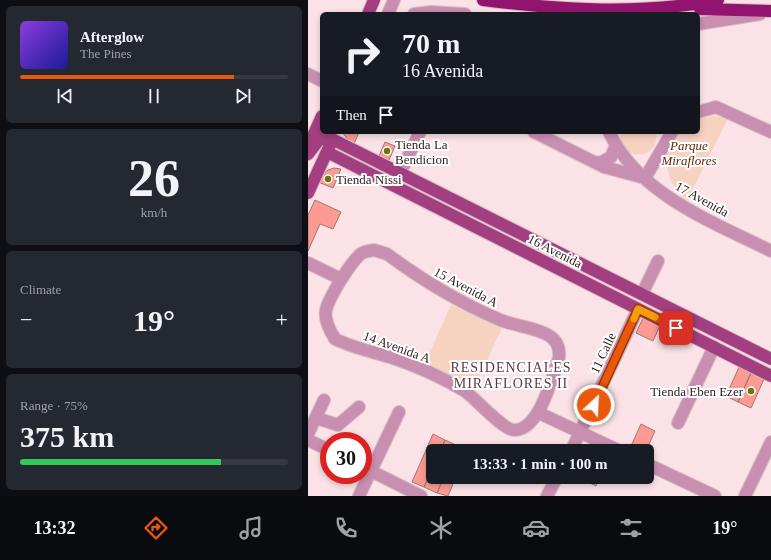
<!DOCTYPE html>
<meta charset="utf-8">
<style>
body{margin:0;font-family:Georgia,serif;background:#242831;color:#f1f3f6;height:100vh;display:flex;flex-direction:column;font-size:15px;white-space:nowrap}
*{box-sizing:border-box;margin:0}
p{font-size:13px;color:#9ea1a6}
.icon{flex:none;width:22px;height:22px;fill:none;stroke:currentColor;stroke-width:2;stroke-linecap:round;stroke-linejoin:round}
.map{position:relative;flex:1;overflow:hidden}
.side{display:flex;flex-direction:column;gap:6px;padding:6px;background:#0d0f14;width:308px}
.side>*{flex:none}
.hud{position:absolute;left:12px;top:12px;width:380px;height:122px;border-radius:6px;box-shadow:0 2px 6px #0003;background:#171b24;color:#f1f3f6;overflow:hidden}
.speed{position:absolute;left:12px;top:432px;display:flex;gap:8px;font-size:20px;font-weight:700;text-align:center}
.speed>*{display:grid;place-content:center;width:52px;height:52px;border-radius:50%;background:#171b24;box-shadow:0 2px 6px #0003;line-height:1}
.speed .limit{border:6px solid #d22;background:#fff;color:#111}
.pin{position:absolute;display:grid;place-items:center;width:34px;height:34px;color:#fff;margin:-17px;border-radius:8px;box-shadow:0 2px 6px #0006}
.me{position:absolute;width:44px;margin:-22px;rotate:25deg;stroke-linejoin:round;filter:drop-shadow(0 0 3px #0008)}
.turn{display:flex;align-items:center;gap:14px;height:84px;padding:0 16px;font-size:18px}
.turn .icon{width:52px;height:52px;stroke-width:2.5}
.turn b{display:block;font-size:28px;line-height:34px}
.then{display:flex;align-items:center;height:38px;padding:0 16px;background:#0003;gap:8px;font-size:15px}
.big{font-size:30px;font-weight:700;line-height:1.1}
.side .card{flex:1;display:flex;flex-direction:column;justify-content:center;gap:6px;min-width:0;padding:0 14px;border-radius:6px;background:#242831}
.side .dial{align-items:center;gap:0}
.dial b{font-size:52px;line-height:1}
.song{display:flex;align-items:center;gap:12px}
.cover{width:48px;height:48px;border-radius:6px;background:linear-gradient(135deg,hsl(270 70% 55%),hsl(240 70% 35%))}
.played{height:4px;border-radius:2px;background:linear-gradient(90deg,#ea580c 80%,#363941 80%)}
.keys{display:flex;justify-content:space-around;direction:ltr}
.heat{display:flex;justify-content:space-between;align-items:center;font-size:22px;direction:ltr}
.charge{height:6px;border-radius:3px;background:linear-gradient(90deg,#34c759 75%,#363941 0)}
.trip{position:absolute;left:118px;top:444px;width:228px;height:40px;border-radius:6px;background:#171b24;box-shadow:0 2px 6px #0003;font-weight:700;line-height:40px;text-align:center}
.dock{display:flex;height:64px;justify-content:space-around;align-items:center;background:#090b0e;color:#9ea1a6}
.dock .icon{width:28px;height:28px}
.dock .current{color:#ea580c}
.dock b{font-size:18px;color:#f1f3f6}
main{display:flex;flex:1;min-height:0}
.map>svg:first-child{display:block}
</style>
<main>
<section class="side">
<div class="card">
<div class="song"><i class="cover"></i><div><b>Afterglow</b><p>The Pines</p></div></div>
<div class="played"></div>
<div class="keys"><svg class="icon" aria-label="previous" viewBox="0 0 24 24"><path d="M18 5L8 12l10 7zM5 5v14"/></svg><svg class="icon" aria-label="pause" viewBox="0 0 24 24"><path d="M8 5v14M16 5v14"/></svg><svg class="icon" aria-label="next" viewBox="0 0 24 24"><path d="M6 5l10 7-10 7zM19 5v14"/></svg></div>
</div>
<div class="card dial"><b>26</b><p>km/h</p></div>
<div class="card"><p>Climate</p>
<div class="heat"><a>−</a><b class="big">19°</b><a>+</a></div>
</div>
<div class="card"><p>Range · 75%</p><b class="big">375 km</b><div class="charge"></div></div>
</section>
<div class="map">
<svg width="463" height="496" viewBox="0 0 463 496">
<rect width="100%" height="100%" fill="#fae2e6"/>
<path fill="#f6d2c1" d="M407,116l13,2 -41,83c-22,-20 -27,-43 -10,-69h21v-14z
M313,132h35c5,30 -40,30 -35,0z
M143,305l51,23 -27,58 -50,-23z"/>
<path fill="#fd9a91" stroke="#9d7975" d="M34,132h17l-5,12 -5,-3z
M77,142l10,4 -6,14 -10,-4z
M26,168l7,1 -8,19 -15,-6 3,-6 7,-6z
M7,200l26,12 -8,17 -13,-5 -12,27v-36z
M335,318l17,8 -7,15 -17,-8z
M431,367l12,6 -13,29 -12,-6z
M443,373l13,6 -13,29 -13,-6z
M333,424l14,7 -9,20 -15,-5z
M125,434l12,6 -5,11h-7v16l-9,20 -12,-5z
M137,440l13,6 -2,5h-16z
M150,446l10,4v1h-12z
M125,467v10h11l-7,16 -13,-6z
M136,477h12l-8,19 -11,-3z
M278,477h14l-4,9 -12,-6z"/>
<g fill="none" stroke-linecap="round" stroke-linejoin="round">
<defs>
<path id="minor" d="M80,14l6,-14
M106,14l17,-2 34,2
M390,24l62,-10
M0,74l14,7
M390,112l18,-5 55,25
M226,132l70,35 41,11
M301,132c30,63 104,90 162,119
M286,162l6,1 11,-6 5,-12
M92,173l20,-41
M337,178l27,-46
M66,250l13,4c35,26 71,48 111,65 15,7 37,8 50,16 9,5 12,13 11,23 -7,19 -19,71 -44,72 -11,1 -39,-31 -50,-39 -22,-13 -48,-25 -72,-33 -19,-6 -40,-10 -58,-19 -5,-8 -11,-20 -9,-29 3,-13 26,-50 36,-57 4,-2 8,-2 12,-3z
M0,263l33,16
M334,294l16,-33
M231,413l81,38
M8,418l22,7 21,-18
M370,423l36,-76
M0,434l16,-34
M0,440l21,10
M263,451l67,-142
M339,464l68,32
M55,467l58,29
M51,496l40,-84
M239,496l10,-19
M437,496l26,-54"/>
<path id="major" d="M60,14l6,-14
M0,147l14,-31
M19,152l444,224
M0,154l10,-13 5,-3 9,1 439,220
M0,193l22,-48"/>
<path id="highway" d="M175,0c77,10 158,15 235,0
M392,9l71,2"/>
</defs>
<use href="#minor" stroke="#d6bfc3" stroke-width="14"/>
<use href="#major" stroke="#d6bfc3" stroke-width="14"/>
<use href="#highway" stroke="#d6bfc3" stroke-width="14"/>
<use href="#minor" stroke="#c88fb0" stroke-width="12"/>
<use href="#major" stroke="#a33e80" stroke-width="12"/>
<use href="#highway" stroke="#93146f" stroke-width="12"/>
</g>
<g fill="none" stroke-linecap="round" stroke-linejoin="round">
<defs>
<path id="route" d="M286,405l44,-96 38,19"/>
</defs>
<use href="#route" stroke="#983908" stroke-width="10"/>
<use href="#route" stroke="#ea580c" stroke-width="7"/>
<path stroke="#f59e0b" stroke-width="7" d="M326,319l4,-10 17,8"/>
</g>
<g fill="#717216" stroke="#fff" stroke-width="1.5">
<circle cx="79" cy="151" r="4"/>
<circle cx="20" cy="179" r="4"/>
<circle cx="443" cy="391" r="4"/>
</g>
<g text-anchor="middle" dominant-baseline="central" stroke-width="4" stroke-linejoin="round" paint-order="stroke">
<g font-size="13" fill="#302225" stroke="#fff" text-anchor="start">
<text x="87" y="144">Tienda La<tspan x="87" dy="15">Bendicion</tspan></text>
<text x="28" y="179">Tienda Nissi</text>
<text x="435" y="391" text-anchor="end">Tienda Eben Ezer</text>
</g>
<g font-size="13" font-style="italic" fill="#5d2605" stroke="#fff">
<text x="381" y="145">Parque<tspan x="381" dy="15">Miraflores</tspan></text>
</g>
<g font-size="13" fill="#302225" stroke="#fff">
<text transform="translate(394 199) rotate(29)">17 Avenida</text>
<text transform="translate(247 251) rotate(27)">16 Avenida</text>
<text transform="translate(158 287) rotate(28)">15 Avenida A</text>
<text transform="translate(89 347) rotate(20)">14 Avenida A</text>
<text transform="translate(295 353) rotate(-65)">11 Calle</text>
</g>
<g font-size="14" letter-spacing="1" fill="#5a3b42" stroke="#fff">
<text x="203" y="367">RESIDENCIALES<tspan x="203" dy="16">MIRAFLORES II</tspan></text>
</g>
</g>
</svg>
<div class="speed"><div class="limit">30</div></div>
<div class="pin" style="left:368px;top:328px;background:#d93025"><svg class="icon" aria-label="arrive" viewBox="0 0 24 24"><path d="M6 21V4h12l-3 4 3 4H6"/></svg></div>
<svg class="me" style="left:286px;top:405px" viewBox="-20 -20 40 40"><circle r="17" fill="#ea580c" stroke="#fff" stroke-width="3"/><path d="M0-11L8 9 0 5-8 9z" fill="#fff"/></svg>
<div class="trip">13:33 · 1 min · 100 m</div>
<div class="hud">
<div class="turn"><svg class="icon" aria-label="right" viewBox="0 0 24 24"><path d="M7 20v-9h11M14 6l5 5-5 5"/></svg><div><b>70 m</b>16 Avenida</div></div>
<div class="then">Then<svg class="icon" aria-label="arrive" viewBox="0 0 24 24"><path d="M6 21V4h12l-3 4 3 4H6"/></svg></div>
</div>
</div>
</main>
<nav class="dock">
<b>13:32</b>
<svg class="icon current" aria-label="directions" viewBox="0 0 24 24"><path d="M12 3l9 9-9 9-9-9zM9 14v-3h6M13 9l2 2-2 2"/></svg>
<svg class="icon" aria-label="music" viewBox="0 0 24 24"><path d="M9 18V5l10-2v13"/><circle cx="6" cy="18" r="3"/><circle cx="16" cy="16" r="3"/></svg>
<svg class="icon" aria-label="phone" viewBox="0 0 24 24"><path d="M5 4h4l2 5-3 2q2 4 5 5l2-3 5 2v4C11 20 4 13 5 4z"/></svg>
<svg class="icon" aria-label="climate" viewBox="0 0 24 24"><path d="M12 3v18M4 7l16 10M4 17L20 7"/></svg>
<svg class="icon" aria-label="car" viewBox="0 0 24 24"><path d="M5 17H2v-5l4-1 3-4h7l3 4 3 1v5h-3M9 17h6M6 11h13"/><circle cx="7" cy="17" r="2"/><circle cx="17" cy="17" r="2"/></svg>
<svg class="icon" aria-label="filters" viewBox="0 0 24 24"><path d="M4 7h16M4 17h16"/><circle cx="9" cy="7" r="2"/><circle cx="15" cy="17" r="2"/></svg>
<b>19°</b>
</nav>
